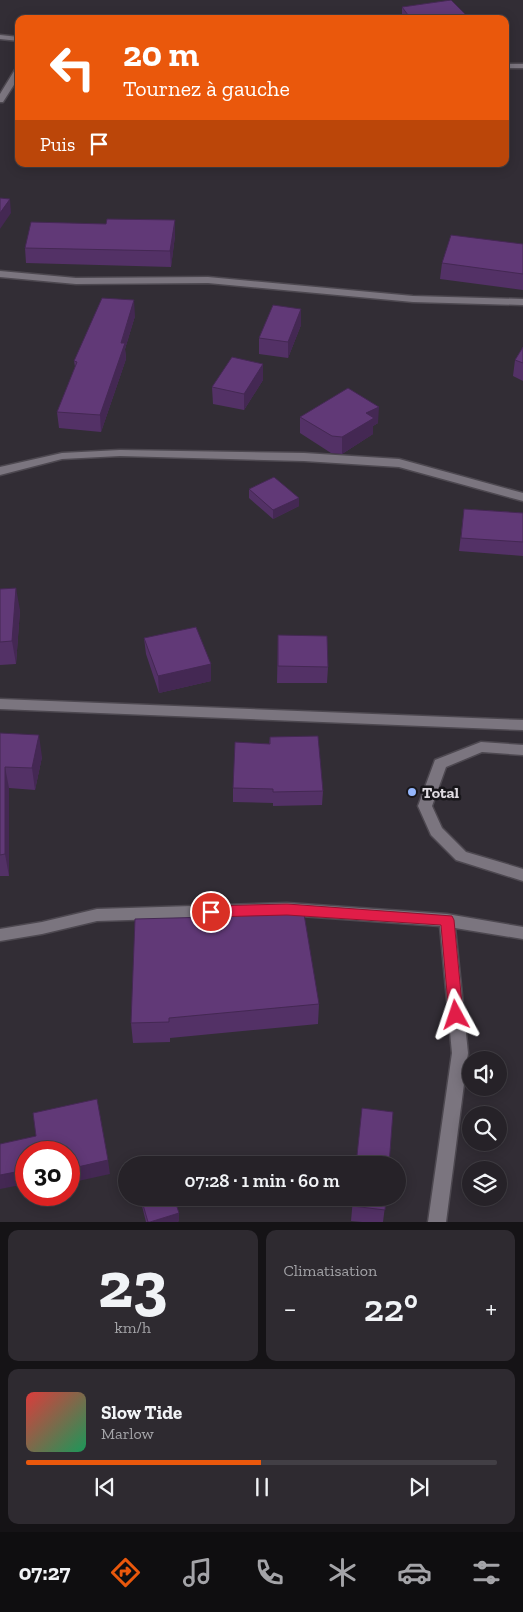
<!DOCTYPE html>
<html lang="fr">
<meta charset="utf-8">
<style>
body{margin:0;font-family:"Zilla Slab",serif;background:#2e2a30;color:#f1f3f6;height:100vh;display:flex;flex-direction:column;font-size:19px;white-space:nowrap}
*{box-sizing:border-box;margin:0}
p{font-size:16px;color:#a4a4a8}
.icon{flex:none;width:28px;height:28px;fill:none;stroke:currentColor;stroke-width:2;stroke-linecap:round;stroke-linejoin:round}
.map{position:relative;height:1222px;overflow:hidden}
.sheet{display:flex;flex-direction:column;gap:8px;padding:8px;background:#151316;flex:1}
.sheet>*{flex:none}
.top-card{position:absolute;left:15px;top:15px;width:494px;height:152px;border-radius:10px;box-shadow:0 2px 12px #0003,0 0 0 1px #423f45;background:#ea580c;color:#fff;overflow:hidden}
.fabs{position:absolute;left:462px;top:1051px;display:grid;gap:10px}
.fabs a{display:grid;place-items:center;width:45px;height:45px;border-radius:50%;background:#262228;box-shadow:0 2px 12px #0003,0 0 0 1px #423f45;font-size:25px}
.speed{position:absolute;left:15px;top:1141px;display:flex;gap:10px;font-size:25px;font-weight:700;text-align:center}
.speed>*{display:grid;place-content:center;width:65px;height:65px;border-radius:50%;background:#262228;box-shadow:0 2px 12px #0003,0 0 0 1px #423f45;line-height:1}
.speed .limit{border:8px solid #d22;background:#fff;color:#111}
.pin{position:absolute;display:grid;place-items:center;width:42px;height:42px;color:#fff;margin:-21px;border:2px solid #fff;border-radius:50%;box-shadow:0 1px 5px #0007}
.me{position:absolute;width:55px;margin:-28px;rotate:355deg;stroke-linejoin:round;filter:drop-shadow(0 0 4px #0008)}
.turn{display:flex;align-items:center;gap:18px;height:105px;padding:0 25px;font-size:22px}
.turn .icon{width:65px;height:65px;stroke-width:2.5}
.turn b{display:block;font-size:35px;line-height:42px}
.then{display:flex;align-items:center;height:48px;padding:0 25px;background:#0003;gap:10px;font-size:19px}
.big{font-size:38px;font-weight:600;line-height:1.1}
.sheet .widget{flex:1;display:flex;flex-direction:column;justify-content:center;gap:8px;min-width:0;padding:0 18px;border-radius:10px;background:#2e2a30}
.sheet .dial{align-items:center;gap:0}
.dial b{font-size:65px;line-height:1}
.song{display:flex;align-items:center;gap:15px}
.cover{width:60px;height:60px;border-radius:8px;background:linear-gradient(135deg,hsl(0 70% 55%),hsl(150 70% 35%))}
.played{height:5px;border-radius:2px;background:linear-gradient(90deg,#ea580c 50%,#423f45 50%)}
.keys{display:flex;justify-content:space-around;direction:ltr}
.heat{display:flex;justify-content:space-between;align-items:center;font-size:28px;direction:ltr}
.sheet .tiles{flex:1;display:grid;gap:8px;grid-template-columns:1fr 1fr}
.widget:last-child{grid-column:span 2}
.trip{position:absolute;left:118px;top:1156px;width:288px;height:50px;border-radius:25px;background:#262228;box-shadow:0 2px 12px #0003,0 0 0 1px #423f45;font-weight:600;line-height:50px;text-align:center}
.menu{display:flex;height:80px;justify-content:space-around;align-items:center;background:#0f0e10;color:#a4a4a8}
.menu .icon{width:35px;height:35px}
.menu .current{color:#ea580c}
.menu b{font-size:22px;color:#f1f3f6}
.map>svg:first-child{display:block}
</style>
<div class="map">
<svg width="523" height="1222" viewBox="0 0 523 1222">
<rect width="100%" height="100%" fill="#322d35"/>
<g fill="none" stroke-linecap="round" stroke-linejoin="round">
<defs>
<path id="service" d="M481,742l42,3v10l-41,-3 -36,15 -14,39 10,22 24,24 57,17v12l-67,-21 -25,-25 -13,-29 17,-46z"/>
<path id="minor" d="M16,68h3v9l-16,25h-3v-8z
M0,271l76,7 132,-1 205,19 110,3v6l-110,-3 -205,-19 -132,1 -76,-7z
M120,450l184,3 95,6 124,34v8l-124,-34 -95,-6 -184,-5 -58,3 -62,16v-8l62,-14z
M0,699l523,21v10l-523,-21z
M287,903l160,11 76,13v12l-68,-11 13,125 -22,169h-18l24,-169 -12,-127 -153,-11 -190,6 -55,13 -42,7v-12l42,-7 55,-13z"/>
<path id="tertiary" d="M0,35l19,2v4l-19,-2z
M505,64h18v4h-18z"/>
</defs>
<use href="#service" stroke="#4d4850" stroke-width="3"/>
<use href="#minor" stroke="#4d4850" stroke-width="3"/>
<use href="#tertiary" stroke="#4d4850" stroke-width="3"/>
<use href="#service" fill="#7b757f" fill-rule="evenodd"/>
<use href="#minor" fill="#7b757f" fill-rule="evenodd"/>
<use href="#tertiary" fill="#7b757f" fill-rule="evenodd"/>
</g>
<path fill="#533166" d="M402,7l68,12h-66l-2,-3z
M106,224l69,12 -4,31 -145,-4 -1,-15z
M523,244v46l-83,-11 2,-16z
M135,316l-10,33 1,10 -25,73 -42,-4 -2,-16 18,-45 -1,-6z
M301,325l-13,33 -29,-4v-16z
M523,347v34l-10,-5 2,-16z
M263,364v16l-19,30 -31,-6 -1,-17z
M300,417l78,6 -5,3v8l-31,20 -11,-1 -31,-20z
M249,489l50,17 -26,13 -24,-21z
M464,509l59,4v43l-64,-5z
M0,589l20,21 -4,54 -16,1z
M278,635l50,32 -1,16h-50z
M144,638l67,43 -52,12 -13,-39z
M0,733l42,24 -7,33 -26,-2v88h-9z
M270,737l53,54 -1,14 -49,1v-3l-40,-1v-14l36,-44z
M212,917l107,87 -1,20 -148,14v4l-37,1 -2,-20z
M140,1198h34l5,15v8l-2,1h-31z
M353,1198h33l-3,24h-21l-11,-1z"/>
<path fill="#442853" d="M10,199l1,14 -11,16v-16z
M175,220v16l-4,31 -1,-16z
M134,300l1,16 -10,33 1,10 -25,73 -1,-17z
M301,309v16l-13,33v-16z
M263,364v16l-19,30v-16z
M379,407l-1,16 -5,3v8l-31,20v-17l24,-24z
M299,498v8l-26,13v-9z
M16,588l4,22 -4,54 -4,-23z
M211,664v17l-52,12 -1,-17z
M39,735l3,22 -7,33 -3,-22z
M5,767l4,21v88l-4,-22z
M108,1160l2,14 -41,9v-14z
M26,1170v14l-26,5v-14z
M179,1213v8l-2,1h-27z"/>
<path fill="#613977" stroke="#442853" d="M451,0l19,19h-59l-9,-12z
M0,198l10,1 -10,14z
M107,219l68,1 -5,31 -145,-3 6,-26 75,2z
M451,235l72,9v30l-81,-11z
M102,298l32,2 -13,43h4l-25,72 -43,-3 20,-50 -3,-1z
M273,305l28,4 -13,33 -29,-4z
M523,347v16l-8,-3z
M232,357l31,7 -19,30 -32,-7z
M348,388l31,19 -13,6 8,5 -32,19 -10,-1 -32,-19z
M274,477l25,21 -26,12 -24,-21z
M464,509l59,4v29l-62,-4z
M16,588l-4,53 -12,1v-53z
M196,627l15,37 -53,12 -14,-38z
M278,635l49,1 1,31 -50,-1z
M0,733l39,2 -7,33 -27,-1v87l-5,1z
M318,736l5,55 -50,1v-3l-40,-1 2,-46 35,2v-7z
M303,908l16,96 -150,14v4l-38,1 4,-104 77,-2z
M97,1099l11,61 -39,9v-17h-43v18l-26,5v-31l36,-8 -3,-23z
M362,1108l31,4 -4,53h-33z
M141,1198h33l5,15 -29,9h-2z
M353,1198h33l-1,12 -33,-4z"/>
<path fill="#e11d48" stroke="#92132f" d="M287,904l165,12 2,4 9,95 -2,5 -5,2 -5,-2 -2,-5 -8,-90 -154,-10 -76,2 -5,-1 -2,-4 2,-5 5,-1z"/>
<circle fill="#95b6fd" stroke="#18161a" stroke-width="2" cx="412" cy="792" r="5"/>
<g text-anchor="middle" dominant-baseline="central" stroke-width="5" stroke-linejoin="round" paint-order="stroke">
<g font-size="16" font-weight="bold" fill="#dfdbe1" stroke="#18161a" text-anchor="start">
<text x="422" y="792">Total</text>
</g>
</g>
</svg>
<div class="fabs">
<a><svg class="icon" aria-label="sound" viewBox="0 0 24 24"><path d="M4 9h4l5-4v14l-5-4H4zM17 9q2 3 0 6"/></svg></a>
<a><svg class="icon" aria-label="search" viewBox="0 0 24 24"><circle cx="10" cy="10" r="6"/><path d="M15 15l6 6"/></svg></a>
<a><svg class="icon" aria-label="layers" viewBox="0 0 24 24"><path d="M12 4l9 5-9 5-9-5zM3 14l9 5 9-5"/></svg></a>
</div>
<div class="speed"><div class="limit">30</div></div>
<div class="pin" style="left:211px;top:912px;background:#d93025"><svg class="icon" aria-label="arrive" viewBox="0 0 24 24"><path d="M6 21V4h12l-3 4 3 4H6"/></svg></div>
<svg class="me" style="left:456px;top:1015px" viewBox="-20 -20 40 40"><path d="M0-17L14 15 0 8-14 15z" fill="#e11d48" stroke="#fff" stroke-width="4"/></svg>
<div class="trip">07:28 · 1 min · 60 m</div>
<div class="top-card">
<div class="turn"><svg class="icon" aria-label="left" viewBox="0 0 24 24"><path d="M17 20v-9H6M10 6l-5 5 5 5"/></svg><div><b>20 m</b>Tournez à gauche</div></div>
<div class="then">Puis<svg class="icon" aria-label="arrive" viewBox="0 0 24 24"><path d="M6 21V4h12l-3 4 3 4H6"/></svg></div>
</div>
</div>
<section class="sheet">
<div class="tiles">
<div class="widget dial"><b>23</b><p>km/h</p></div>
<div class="widget"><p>Climatisation</p>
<div class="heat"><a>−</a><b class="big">22°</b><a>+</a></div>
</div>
<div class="widget">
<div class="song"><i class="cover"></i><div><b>Slow Tide</b><p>Marlow</p></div></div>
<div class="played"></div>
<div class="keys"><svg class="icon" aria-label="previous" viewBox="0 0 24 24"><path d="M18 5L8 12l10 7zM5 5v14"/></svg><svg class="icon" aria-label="pause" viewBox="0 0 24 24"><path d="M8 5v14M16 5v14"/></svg><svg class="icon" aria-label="next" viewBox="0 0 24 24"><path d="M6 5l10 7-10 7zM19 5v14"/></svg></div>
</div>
</div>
</section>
<nav class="menu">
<b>07:27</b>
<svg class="icon current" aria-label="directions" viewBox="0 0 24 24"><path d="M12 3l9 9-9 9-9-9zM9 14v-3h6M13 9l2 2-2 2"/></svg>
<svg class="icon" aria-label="music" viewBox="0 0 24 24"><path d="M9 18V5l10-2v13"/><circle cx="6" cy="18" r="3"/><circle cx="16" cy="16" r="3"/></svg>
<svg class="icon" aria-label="phone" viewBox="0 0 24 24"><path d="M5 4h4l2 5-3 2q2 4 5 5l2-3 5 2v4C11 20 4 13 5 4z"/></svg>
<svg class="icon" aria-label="climate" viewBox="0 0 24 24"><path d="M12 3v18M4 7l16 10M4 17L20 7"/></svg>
<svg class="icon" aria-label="car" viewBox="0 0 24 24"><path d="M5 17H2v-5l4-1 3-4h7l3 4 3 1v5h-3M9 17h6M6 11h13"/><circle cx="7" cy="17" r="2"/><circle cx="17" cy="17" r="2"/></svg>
<svg class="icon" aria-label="filters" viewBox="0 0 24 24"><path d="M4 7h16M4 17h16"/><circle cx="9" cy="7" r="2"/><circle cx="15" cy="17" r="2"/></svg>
</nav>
